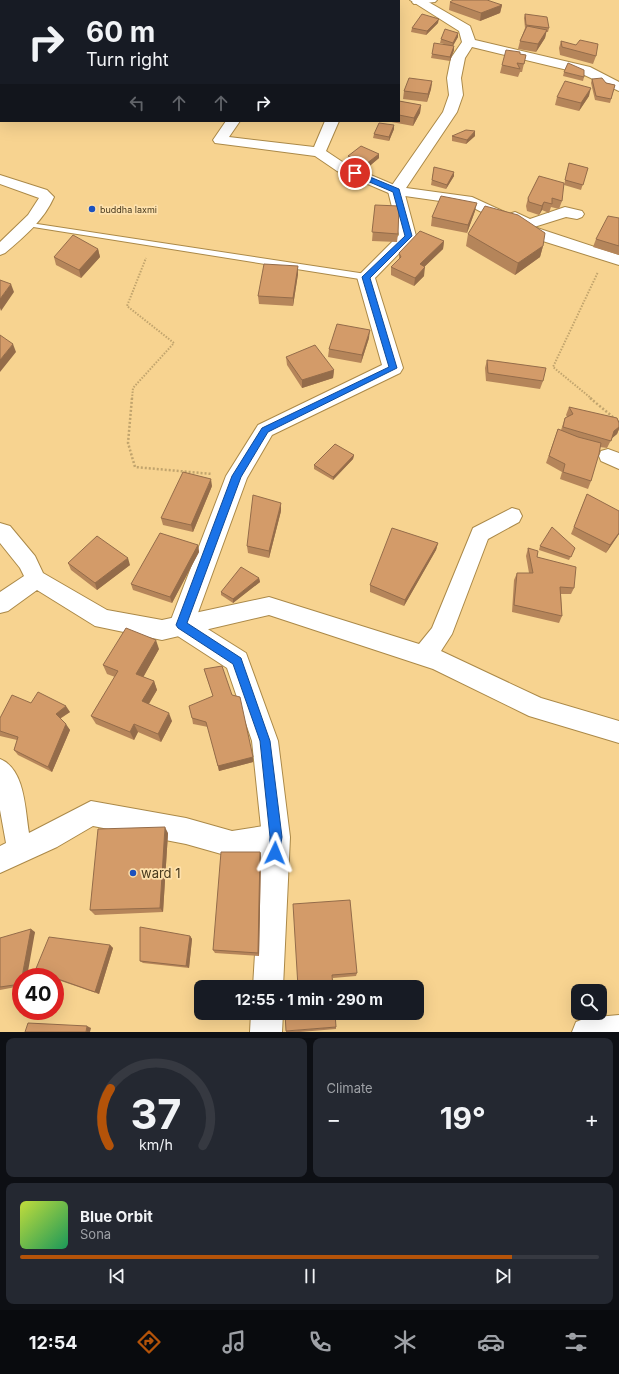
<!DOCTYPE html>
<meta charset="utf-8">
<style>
body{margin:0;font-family:Inter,sans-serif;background:#242831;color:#f1f3f6;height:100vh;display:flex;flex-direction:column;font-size:15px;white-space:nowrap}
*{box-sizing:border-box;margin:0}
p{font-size:13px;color:#9ea1a6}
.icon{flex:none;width:22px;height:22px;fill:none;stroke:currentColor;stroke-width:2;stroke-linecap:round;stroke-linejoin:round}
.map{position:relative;height:1032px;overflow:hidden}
.side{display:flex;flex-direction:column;gap:6px;padding:6px;background:#0d0f14;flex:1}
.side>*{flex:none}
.banner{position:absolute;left:0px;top:0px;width:400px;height:122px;box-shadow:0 4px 16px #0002;background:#171b24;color:#f1f3f6;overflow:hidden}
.fabs{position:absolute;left:571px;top:984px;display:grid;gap:8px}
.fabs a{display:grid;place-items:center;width:36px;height:36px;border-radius:8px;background:#171b24;box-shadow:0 4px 16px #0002;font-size:20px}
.speed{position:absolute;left:12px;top:968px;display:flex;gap:8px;font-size:20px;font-weight:700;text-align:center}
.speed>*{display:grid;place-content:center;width:52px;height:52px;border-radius:50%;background:#171b24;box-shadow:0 4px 16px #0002;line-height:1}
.speed .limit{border:6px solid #d22;background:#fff;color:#111}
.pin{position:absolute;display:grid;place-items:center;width:34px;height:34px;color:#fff;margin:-17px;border:2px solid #fff;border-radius:50%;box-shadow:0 1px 4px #0007}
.me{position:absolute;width:44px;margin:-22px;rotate:2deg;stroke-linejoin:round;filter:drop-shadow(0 0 3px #0008)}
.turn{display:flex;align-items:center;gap:14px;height:84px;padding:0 20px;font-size:18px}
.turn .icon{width:52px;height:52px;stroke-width:2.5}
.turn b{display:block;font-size:28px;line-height:34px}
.lanes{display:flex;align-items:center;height:38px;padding:0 20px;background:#0003;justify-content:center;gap:20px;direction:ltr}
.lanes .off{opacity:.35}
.big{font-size:30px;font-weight:700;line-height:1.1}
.side .tile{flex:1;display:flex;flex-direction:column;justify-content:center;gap:6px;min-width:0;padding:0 14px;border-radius:8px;background:#242831}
.side .dial{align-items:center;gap:0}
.dial svg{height:104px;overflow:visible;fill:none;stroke:#363941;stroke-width:7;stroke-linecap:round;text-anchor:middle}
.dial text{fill:#f1f3f6;stroke:none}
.song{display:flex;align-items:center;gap:12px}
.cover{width:48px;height:48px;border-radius:6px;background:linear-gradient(135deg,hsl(70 70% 55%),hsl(150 70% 35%))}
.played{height:4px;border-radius:2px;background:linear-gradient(90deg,#b45309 85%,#363941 85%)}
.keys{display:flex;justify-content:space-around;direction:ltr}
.heat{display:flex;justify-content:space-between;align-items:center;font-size:22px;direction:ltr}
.side .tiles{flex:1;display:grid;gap:6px;grid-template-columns:1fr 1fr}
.tile:last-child{grid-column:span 2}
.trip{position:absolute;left:194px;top:980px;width:230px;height:40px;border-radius:8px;background:#171b24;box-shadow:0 4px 16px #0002;font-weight:700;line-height:40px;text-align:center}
.menu{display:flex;height:64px;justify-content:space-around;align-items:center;background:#090b0e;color:#9ea1a6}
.menu .icon{width:28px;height:28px}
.menu .current{color:#b45309}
.menu b{font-size:18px;color:#f1f3f6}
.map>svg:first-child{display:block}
</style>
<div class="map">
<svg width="619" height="1032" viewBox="0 0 619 1032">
<rect width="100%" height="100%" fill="#f7d390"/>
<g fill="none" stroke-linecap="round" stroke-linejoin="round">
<defs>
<path id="lane" d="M24,222l342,52 4,3 -4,3 -339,-54h-3z"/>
<path id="street" d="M414,0h23l-2,2 -21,2 -2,-2z
M226,121h14l-11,16 85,10 11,-26h14l-13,30 21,14 52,22 73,10 37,17 6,-2 15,7 35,-12 17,4 2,3 -2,3 -5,2 -11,-2 -32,10 85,28v10l-89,-28 -62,-32 -77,-11 -54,-23 -22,-15 -100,-13 -2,-3z
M0,175l47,15 7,7c-10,23 -30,40 -49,56l-5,2v-13l28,-27 11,-17 -39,-14z
M608,449l11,4v16l-18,-8 -2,-5 2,-5z
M512,508l7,2 3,6 -3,6 -31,17 -36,95 -11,17 100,47 78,23v22l-90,-27 -96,-47 -164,-54 -107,25 -67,-14 -58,-36 -29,21 -8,2v-21l24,-16 -4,-8 -20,-25v-20l10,3 25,30 8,17 64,37 55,10 107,-23 150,47 13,-16 41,-100z
M0,759c25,10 25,50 29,74l62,-32 95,17 46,13 44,-7 9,4 4,9 -4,9 -9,4 -44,7 -46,-13 -93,-18 -36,21 -57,26v-27l6,-3 -6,-33z
M619,1015v17h-47l4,-10 10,-4z"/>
<path id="secondary" d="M410,0h15l45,26 5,14 115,27 29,15v9l-39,-18 -108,-26 -7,11 -4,20 2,17 -6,17 -53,79 12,45 -41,42 28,90 -3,5 -128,62 -25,43 -52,143 51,32 32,88 12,96 -7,150h-30l9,-150 -10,-96 -25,-73 -54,-35 -4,-8 57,-149 32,-51 124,-60 -25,-88 42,-42 -11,-44 55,-79 6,-17 -2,-17 4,-20 11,-16 -3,-11z
M251,1013h32l-1,19h-32z"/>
</defs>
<use href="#lane" stroke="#ab8948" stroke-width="2"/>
<use href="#street" stroke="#ab8948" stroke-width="2"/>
<use href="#secondary" stroke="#ab8948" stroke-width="2"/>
<path stroke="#c1a46d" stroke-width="2" stroke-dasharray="1.5 1.5" stroke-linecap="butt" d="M132,399l1,-11 41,-45 -47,-37 19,-48
M592,399l-39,-32 45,-95"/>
<path stroke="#c1a46d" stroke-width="2.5" stroke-dasharray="2 2" stroke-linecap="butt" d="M132,398l-4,45 7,24 77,7
M590,398l29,24"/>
<use href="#lane" fill="#fff" fill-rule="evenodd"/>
<use href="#street" fill="#fff" fill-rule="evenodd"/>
<use href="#secondary" fill="#fff" fill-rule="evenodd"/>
</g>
<path fill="#b5855a" d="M215,0h19v1h-19z
M450,2l52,3 -2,8 -20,8 -31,-11z
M525,14l24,14 -1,4h-2l-1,6 -9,14 -18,-3 2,-8 5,-13 -1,-10z
M438,23l-12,12 -15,-3 1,-4z
M458,33v4l-5,9 1,4 -4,11 -19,-3 1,-4 12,-10 -4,-1 1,-4z
M561,41l35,15 -3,8 -33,-9 -1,-7z
M520,54l6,1 -4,17h-2l-2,5 -18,-4 2,-8z
M564,72l20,5 -1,4 -20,-5z
M592,79l23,6 -5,18 -15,-3 -4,-17z
M432,81l-1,8 -4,13 -24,-3 1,-8z
M589,96l-10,15 -24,-6 2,-8z
M399,101l22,4 -1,8 -7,13 -27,-5h13z
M394,125v4l-5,12 -16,-3 1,-4z
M452,136h23l-9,8 -14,-3z
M379,154v4l-13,11 -19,-8 1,-5z
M569,163l19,5 -7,22 -17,-5z
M434,167l20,9 -8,13 -15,-4z
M539,176l23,25 -3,8 -8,-2 -2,6 -7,-3 -3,5 -12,-4 -1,-5 2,-8z
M375,205l23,29 -1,8 -25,-1z
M475,211l-8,22 -36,-7 1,-9z
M619,218v37l-26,-8 3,-8z
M468,234l75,12 -3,11 -25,18 -49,-29z
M444,241l-1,8 -19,18v9l-10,10 -23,-11v-8l8,-8v-6z
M98,249l2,8 -19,21 -25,-13 -2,-8z
M298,266v8l-5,32 -34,-2 -1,-8z
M369,338l-8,25 -33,-6 1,-8z
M286,357l48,13 -1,8 -31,10 -15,-23z
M487,360l56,21 -3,8 -54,-8 -1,-13z
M569,407l50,16v6l-2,5 -5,4 -5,10 -7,-1 -9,34 -3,8 -28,-10 2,-7 -16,-9 12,-34 3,1 4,-12 2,-1 -1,-2z
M354,455l-1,4 -20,21 -19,-11v-4z
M212,486l-19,46 -30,-7 -2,-7z
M587,494l32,40 -13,19 -35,-19z
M281,511l-12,47 -21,-5 -1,-7z
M438,543l-2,7 -32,56 -34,-14v-7z
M198,545l1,7 -27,51 -39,-13 -2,-6z
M540,546l35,2 -6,12 -30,-10z
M528,548l9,9 37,31 -3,6h-10l1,22 -3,7 -47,-11 2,-32 3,-7h12l-3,-17z
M68,563l62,2 -33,25 -26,-20z
M259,578l1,4 -27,21 -12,-8v-3z
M159,649l-16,28 11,4 3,9 -8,14 23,17 -11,21 -23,-10 -4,8 -38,-16 -5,-8 24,-39 -8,-3 -4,-9z
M204,669l49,93 -34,9 -11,-44 -15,-3 -1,-6 21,-22z
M31,703l39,9 -10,7 10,11 -18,42 -34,-17 -4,-5 3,-10 -17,-4v-18z
M168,833l-5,79 -68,3 -5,-5z
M261,856l-2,100 -44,-3 -2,-3z
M293,904l64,69 -1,3 -23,2z
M35,932l-14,45v9l-21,4v-52z
M190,936l2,3 -3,29 -46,-5 -3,-2z
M110,945l3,3 -14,46 -44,-15v-2h-6l-14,-6z
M336,1027v2l-36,3h-14v-1z"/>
<path fill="#946c4a" d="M70,0h7l-1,1h-6z
M502,5l-2,8 -20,8 1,-8z
M439,19l-1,4 -12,12 1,-4z
M547,30l-2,8 -9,14 2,-8z
M458,33v4l-6,10 1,-4z
M454,46v4l-4,11v-4z
M432,81l-1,8 -4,13 1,-8z
M591,88l-2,8 -10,15 2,-8z
M421,105l-1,8 -7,13 1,-8z
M394,125v4l-5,12v-4z
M475,131v5l-9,8 1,-4z
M379,154v4l-13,11v-5z
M454,172v4l-8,13 1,-4z
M544,202l-2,8 -3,5 3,-9z
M477,203l-2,8 -8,22 1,-8z
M444,241l-1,8 -24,23 1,-8z
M543,246l-3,11 -25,18 3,-12z
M98,249l2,8 -19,21 -2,-8z
M298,266v8l-5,32v-8z
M425,267l-1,9 -10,10 1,-8z
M11,284l3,8 -13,19 -1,-3v-9z
M370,330l-1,8 -8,25 1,-8z
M13,344l3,8 -16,20v-12z
M334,370l-1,8 -31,10v-8z
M619,427v2l-2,5 -6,5 3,-8z
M354,455l-1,4 -20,21v-3z
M211,479l1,7 -19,46 -2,-7z
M281,503v8l-12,47v-7z
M619,533v1l-13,19 4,-8z
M438,543l-2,7 -32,56 1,-6z
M198,545l1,7 -27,51 -2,-6z
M128,558l2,7 -33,25 -2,-7z
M259,578l1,4 -27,21v-4z
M156,640l3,9 -19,34 -4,-9z
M154,681l3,9 -12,20 -3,-9z
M66,706l4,6 -11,7 -3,-5z
M169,713l3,8 -11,21 -3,-8z
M66,724l4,6 -18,42 -4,-5z
M134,724l4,8 -4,8 -4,-8z
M253,757v5l-34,9 -1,-5z
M165,827l3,6 -5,79 -3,-4z
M260,852l1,4 -2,100 -1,-3z
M31,929l4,3 -8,45h-5z
M190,936l2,3 -3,29 -3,-2z
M110,945l3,3 -14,46 -4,-2z
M87,1026l4,2 -1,4h-4z"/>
<path fill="#d39b69" stroke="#946c4a" d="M38,0h32v1h-32z
M88,0h13v1h-13z
M453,0h34l15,5 -21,8 -31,-11z
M422,14l17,5 -12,12 -15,-3z
M525,14l22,3 2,11 -23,-3z
M527,26l20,4 -9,14 -18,-3z
M445,29l13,4 -5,10 -12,-4z
M580,40l18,4 -2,12 -34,-9 -1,-6 15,4z
M434,43l20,3 -4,11 -18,-3z
M506,50l14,2v2l6,1 -2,9 -7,-1 3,6 -18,-4z
M568,63l16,7v7l-20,-5z
M409,78l23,3 -4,13 -24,-3z
M602,78l4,5 9,2 -4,14 -15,-3 -4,-17z
M565,81l26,7 -10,15 -24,-6z
M399,101l22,4 -7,13 -15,-3z
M379,123l15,2 -5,12 -15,-3z
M466,130l9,1 -8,9 -15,-4z
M361,146l18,8 -13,10 -18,-8z
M569,163l19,5 -5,17 -18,-5z
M434,167l20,5 -7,13 -15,-5z
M539,176l25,7 -2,18 -10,-3v6l-8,-2 -2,4 -13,-4 -1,-4z
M441,196l36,7 -9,22 -36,-8z
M375,205l24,1 -1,28 -26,-2z
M485,206l33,9 27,18 -2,13 -25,17 -50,-29z
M608,216l11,2v28l-23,-7z
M420,231l24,10 -24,23 5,3 -10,11 -24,-11 10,-10 -2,-4z
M73,235l25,14 -19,21 -25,-13z
M264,264l34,2 -5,32 -35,-2z
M0,280l11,4 -11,15z
M337,324l33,6 -8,25 -33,-6z
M0,335l13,9 -13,16z
M315,345l19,25 -32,10 -16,-23z
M487,360l59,8 -3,13 -55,-8z
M569,407l48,11 2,5v4l-5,4 -3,10 -48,-14 2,-9 8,-4z
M558,429l20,8 23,6 -2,11 -8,27 -28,-9 2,-8 -16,-8z
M335,444l19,11 -21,22 -19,-12z
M183,472l28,7 -20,46 -30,-7z
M587,494l32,17v22l-9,12 -36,-18z
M253,495l28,8 -12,48 -22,-5z
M552,527l23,21 -4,9 -31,-11z
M392,528l46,15 -33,57 -35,-15z
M160,533l38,12 -28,52 -39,-13z
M97,536l31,22 -33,25 -27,-20z
M528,548l10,3 -1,6 39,10 -2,21 -14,-1 2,29 -48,-11 3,-32h16z
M241,567l18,11 -26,21 -12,-7z
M126,628l30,12 -20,34 18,7 -12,20 27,12 -11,21 -24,-10 -4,8 -39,-16 27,-45 -15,-6z
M222,666l10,29 8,2 13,60 -35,9 -12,-44 -14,-4 -3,-12 24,-10 -9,-27z
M38,692l28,14 -10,8 10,10 -18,43 -34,-17 4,-13 -18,-6v-13l12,-23 19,8z
M165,827l-5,81 -70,2 8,-81z
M221,852h39l-2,101 -45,-3z
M350,900l7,73 -25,2 1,12h-35l-5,-83z
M140,927l50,9 -4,30 -46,-5z
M31,929l-9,48h-1v7l-21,3v-49z
M49,937l61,8 -15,47 -40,-14v-1h-4l-16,-6z
M285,1013h50l1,14 -50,4z
M28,1023l59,3 -1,6h-61z"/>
<path fill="#1a73e8" stroke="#114b97" d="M353,172h5l41,17 13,47 -42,42 27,90 -129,64 -27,45 -54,146 54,35 1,3 28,80 12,96 -3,20 -4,2 -4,-2 -2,-4 1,-16 -10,-96 -27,-77 -55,-36 -2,-3 56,-149 30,-48 127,-61 -27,-90 43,-41 -12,-44 -40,-17z"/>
<g fill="#1c51be" stroke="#fee1ac" stroke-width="1.5">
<circle cx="92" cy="209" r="4"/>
<circle cx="133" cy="873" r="4"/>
</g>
<g text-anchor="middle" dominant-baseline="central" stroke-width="3.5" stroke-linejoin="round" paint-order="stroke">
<g font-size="9" fill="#47391d" stroke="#fee1ac" text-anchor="start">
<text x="100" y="209">buddha laxmi</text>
</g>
<g font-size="13" fill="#47391d" stroke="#fee1ac" text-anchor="start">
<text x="141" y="873">ward 1</text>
</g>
</g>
</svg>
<div class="fabs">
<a><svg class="icon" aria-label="search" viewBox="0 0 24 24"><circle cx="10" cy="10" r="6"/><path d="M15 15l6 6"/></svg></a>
</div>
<div class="speed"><div class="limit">40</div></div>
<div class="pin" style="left:355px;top:173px;background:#d93025"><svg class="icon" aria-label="arrive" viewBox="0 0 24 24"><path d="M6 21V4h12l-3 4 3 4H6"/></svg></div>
<svg class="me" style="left:275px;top:853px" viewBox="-20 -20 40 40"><path d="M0-17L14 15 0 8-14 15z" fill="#1a73e8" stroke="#fff" stroke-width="4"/></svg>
<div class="trip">12:55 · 1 min · 290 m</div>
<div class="banner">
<div class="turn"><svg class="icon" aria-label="right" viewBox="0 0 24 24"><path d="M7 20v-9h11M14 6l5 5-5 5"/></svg><div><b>60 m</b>Turn right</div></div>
<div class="lanes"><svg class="icon off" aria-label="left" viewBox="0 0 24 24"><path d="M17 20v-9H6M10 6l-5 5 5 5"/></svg><svg class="icon off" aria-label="ahead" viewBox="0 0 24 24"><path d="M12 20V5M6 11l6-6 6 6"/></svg><svg class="icon off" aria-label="ahead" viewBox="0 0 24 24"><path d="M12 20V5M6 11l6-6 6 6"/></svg><svg class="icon" aria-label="right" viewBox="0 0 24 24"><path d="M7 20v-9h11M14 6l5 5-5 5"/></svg></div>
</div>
</div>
<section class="side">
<div class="tiles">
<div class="tile dial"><svg viewBox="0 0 100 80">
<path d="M14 69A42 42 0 1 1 86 69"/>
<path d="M14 69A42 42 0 0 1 15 25" stroke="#b45309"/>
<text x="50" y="56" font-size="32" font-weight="700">37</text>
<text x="50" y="72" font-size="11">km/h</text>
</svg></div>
<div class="tile"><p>Climate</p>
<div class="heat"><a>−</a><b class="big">19°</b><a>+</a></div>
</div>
<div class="tile">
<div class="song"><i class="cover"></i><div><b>Blue Orbit</b><p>Sona</p></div></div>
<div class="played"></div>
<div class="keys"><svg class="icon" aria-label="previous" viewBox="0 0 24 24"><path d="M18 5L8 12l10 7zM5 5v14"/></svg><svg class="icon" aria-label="pause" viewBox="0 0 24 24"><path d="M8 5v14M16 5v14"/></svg><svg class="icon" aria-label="next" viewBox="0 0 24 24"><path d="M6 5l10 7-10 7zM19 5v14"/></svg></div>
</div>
</div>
</section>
<nav class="menu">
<b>12:54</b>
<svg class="icon current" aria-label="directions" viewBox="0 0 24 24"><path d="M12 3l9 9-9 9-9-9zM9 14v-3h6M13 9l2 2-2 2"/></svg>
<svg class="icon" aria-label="music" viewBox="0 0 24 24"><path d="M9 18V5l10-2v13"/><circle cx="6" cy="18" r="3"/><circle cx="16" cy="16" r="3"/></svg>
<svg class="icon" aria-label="phone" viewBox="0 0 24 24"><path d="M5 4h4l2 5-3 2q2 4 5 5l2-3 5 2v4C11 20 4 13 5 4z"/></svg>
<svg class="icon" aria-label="climate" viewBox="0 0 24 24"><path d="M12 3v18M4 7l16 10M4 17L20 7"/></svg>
<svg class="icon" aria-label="car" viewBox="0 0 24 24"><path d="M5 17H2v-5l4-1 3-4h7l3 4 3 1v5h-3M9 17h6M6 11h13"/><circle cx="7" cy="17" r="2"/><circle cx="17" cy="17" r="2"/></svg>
<svg class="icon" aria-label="filters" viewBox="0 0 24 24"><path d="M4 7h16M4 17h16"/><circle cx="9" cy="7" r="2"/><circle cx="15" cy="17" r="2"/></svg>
</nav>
